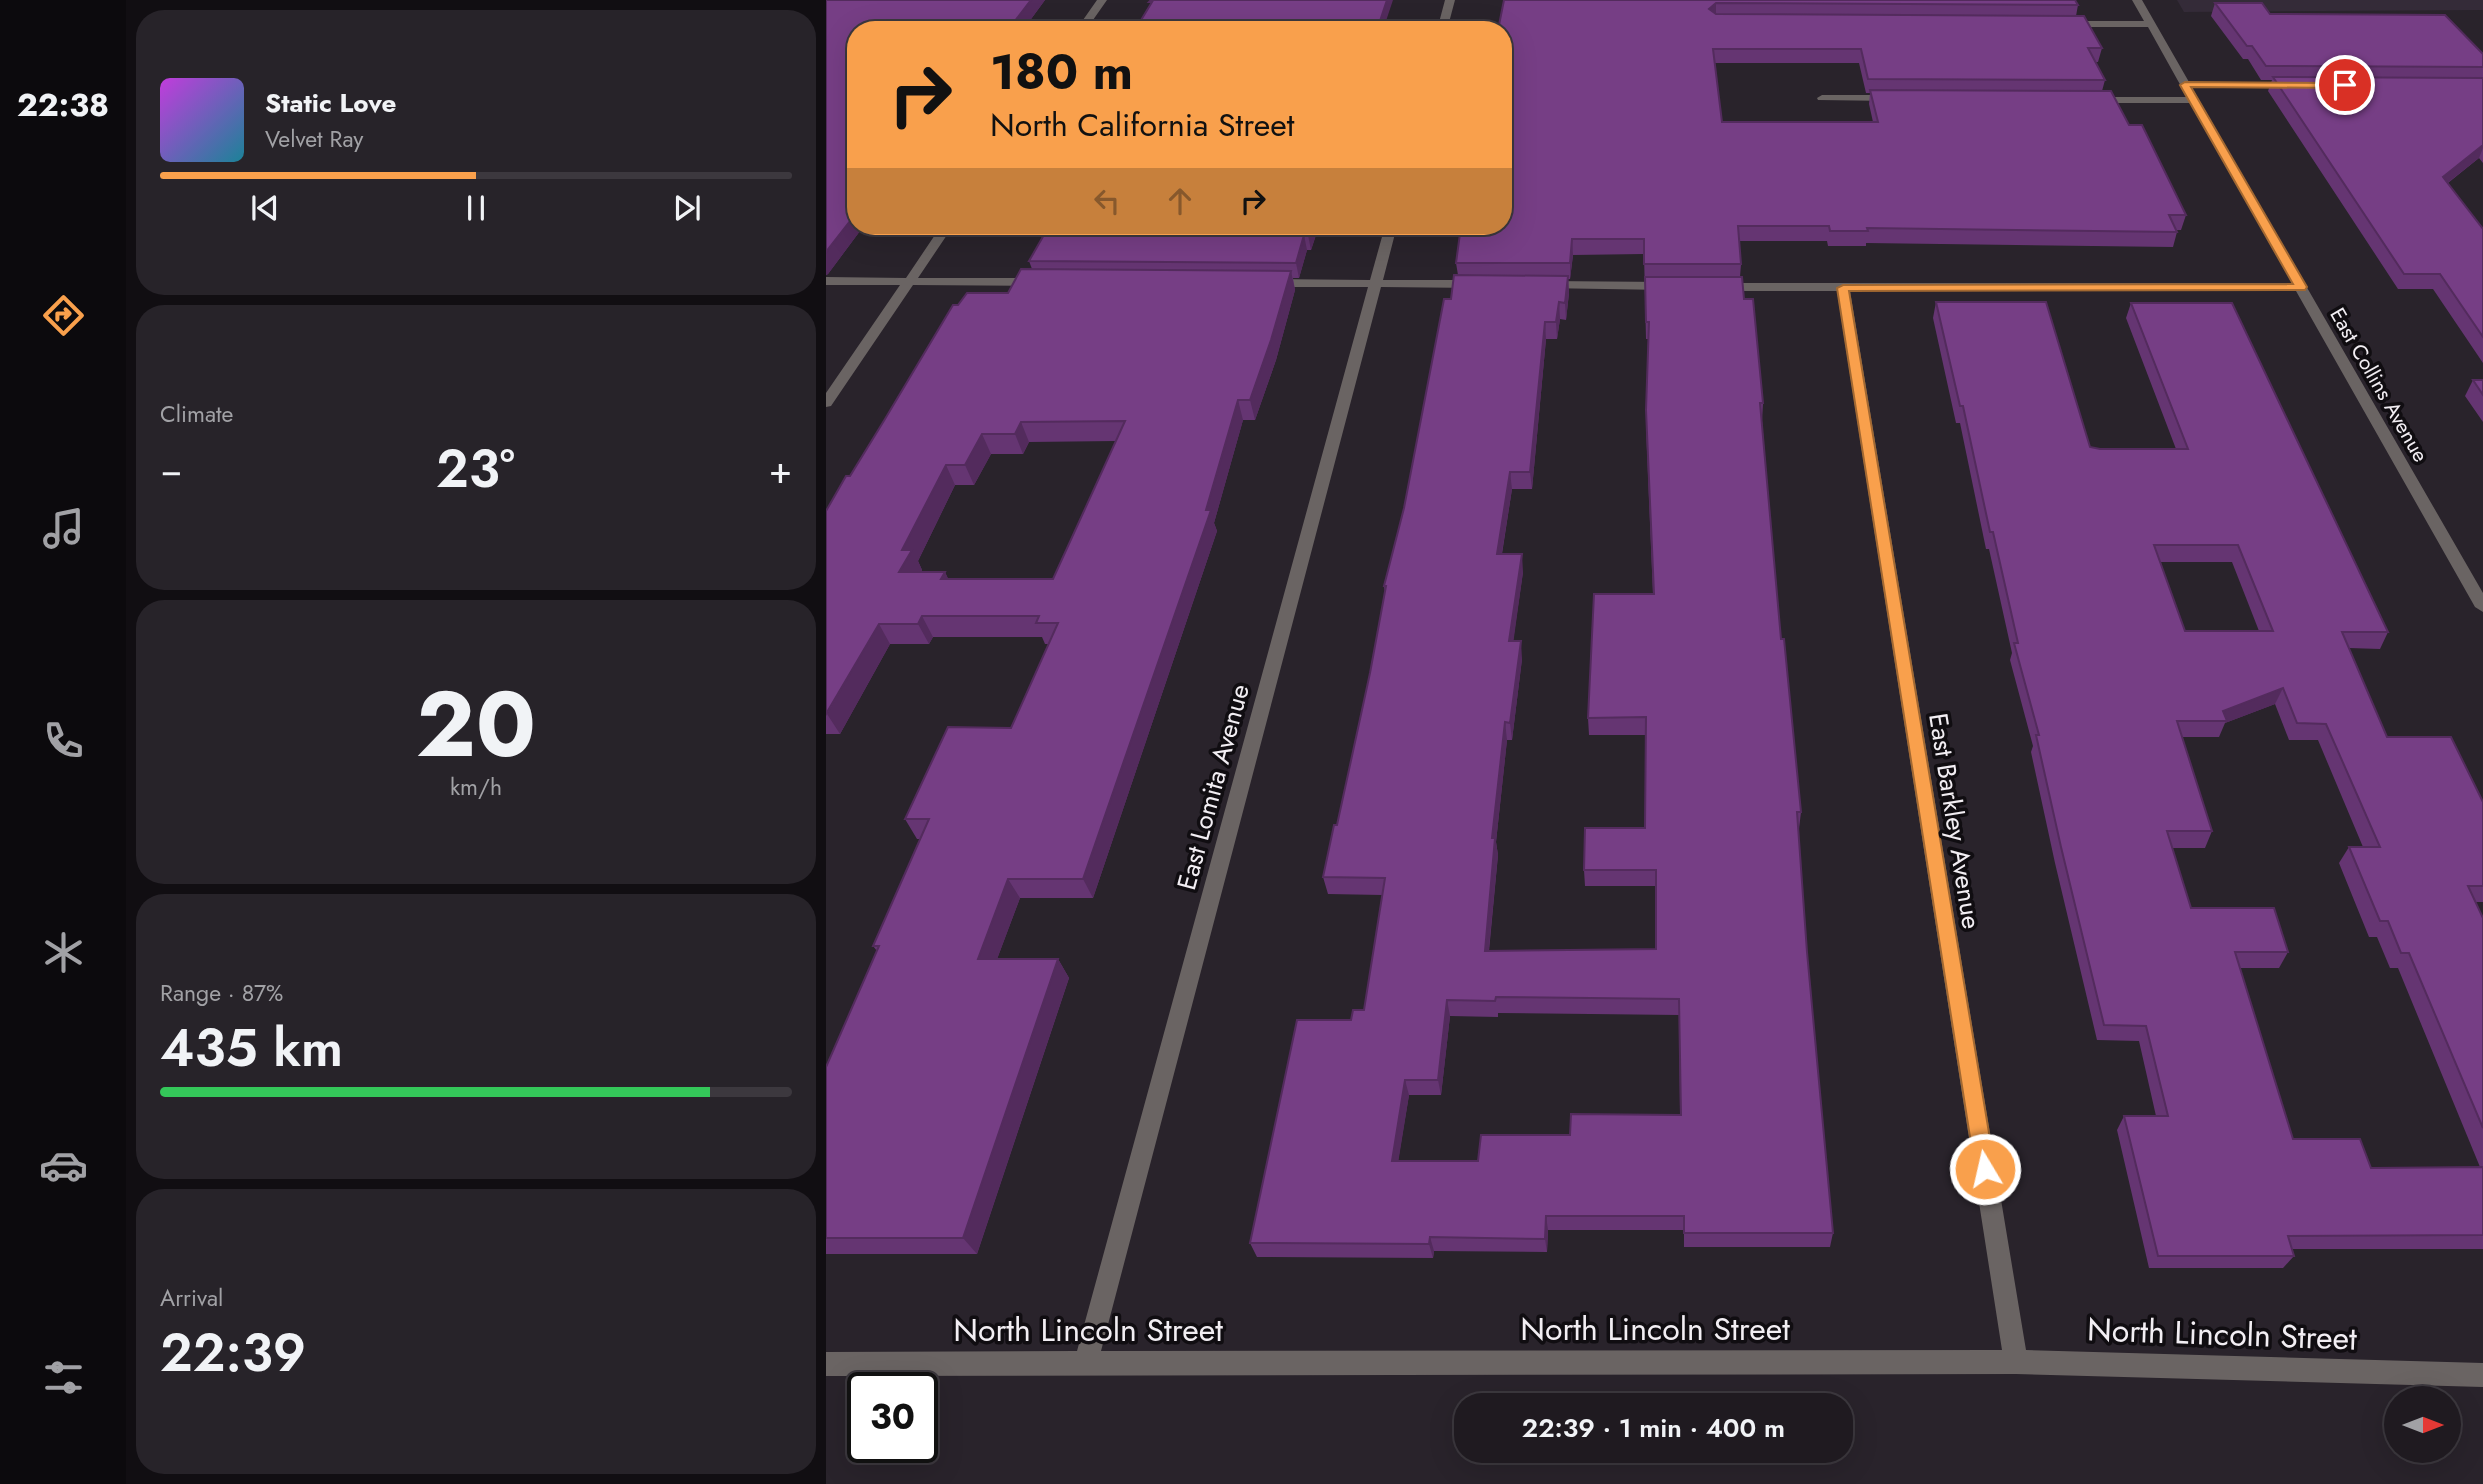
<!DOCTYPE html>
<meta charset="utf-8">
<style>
body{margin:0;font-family:Jost,sans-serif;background:#272329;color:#f1f3f6;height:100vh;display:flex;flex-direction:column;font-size:26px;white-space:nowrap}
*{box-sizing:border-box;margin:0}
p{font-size:23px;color:#a1a1a5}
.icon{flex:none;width:38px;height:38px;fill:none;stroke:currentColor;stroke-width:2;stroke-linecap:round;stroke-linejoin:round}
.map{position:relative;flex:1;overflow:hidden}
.details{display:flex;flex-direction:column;gap:10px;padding:10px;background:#110e12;width:700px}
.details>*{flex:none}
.hud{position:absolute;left:21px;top:21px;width:665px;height:214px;border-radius:28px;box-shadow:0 7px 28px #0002,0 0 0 2px #3c383e;background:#f9a04c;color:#111;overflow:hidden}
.needle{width:46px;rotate:90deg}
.buttons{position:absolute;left:1558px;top:1386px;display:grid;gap:14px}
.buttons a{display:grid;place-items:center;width:77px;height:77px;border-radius:50%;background:#1f1a20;box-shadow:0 7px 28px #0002,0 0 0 2px #3c383e;font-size:35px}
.speed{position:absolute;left:21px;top:1372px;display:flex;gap:14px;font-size:35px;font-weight:700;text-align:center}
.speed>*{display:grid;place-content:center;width:91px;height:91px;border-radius:50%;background:#1f1a20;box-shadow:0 7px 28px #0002,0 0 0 2px #3c383e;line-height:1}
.speed .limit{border:4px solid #111;border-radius:10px;background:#fff;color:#111}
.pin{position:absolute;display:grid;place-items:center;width:60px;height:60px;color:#fff;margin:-30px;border:4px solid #fff;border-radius:50%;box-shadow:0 2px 7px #0007}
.me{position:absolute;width:77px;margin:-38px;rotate:351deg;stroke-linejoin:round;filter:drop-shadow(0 0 5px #0008)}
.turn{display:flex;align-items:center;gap:24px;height:147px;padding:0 28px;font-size:32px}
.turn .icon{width:91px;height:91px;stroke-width:2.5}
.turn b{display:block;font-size:49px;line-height:60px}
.lanes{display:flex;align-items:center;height:66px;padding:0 28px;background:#0003;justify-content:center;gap:35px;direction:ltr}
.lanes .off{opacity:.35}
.big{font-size:52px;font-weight:600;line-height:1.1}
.details .card{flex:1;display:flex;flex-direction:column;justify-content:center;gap:10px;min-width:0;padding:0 24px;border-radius:28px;background:#272329}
.details .dial{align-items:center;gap:0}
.dial b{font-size:91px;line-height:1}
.song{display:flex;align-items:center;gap:21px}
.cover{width:84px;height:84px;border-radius:10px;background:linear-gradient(135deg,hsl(290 70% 55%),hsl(190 70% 35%))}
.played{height:7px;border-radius:4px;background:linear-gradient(90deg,#f9a04c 50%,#3c383e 50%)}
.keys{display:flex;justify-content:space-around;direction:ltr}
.heat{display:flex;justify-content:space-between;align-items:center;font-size:38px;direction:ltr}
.charge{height:10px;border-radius:5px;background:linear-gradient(90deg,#34c759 87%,#3c383e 0)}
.trip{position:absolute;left:628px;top:1393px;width:399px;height:70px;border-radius:28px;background:#1f1a20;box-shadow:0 7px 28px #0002,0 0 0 2px #3c383e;font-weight:600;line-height:70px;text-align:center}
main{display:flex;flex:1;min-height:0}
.tabs{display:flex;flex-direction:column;width:126px;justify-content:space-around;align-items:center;background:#0c0a0d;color:#a1a1a5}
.tabs .icon{width:49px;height:49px}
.tabs .on{color:#f9a04c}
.tabs b{font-size:32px;color:#f1f3f6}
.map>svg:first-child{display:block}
</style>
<main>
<nav class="tabs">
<b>22:38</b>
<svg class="icon on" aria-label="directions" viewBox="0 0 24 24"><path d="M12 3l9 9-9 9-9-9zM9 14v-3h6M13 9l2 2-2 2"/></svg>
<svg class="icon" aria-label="music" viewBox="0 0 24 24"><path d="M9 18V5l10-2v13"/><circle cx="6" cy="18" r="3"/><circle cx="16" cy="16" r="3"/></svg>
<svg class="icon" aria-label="phone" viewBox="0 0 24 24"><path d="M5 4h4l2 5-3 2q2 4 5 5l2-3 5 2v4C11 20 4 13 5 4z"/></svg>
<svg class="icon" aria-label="climate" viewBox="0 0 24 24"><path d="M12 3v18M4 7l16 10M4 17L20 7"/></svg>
<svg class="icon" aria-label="car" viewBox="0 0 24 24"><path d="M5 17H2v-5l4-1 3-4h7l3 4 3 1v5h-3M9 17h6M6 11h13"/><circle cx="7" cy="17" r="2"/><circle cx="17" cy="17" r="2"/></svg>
<svg class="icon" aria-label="filters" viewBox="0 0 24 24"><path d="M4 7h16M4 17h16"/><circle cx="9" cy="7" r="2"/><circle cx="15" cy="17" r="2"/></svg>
</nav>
<section class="details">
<div class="card">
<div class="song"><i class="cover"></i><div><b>Static Love</b><p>Velvet Ray</p></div></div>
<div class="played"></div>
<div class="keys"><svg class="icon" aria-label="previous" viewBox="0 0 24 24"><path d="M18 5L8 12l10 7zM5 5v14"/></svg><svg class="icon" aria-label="pause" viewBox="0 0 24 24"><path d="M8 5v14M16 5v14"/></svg><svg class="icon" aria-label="next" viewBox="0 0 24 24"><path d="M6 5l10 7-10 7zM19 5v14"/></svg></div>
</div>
<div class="card"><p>Climate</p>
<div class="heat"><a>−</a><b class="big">23°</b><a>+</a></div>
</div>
<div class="card dial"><b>20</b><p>km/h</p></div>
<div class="card"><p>Range · 87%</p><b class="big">435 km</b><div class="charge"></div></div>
<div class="card"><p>Arrival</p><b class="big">22:39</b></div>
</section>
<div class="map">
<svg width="1657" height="1484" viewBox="0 0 1657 1484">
<rect width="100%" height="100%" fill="#29232b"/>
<path fill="#342b38" d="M1351,0h306v10l-299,2z"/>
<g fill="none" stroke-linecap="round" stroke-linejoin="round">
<path fill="#6a6463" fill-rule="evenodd" d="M271,0h10l-21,30h-10z
M619,0h10l-8,30h-10z
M1306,0h10l47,82h104l5,3 -5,3h-101l291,505v19l-8,-5 -179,-316h-446l176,1059 457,13v24l-467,-13 -1190,2v-24l251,-1 291,-1064h-98l-6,-4 6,-4 100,1 15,-54h12l-14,54h94l6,4 -6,4 -96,-1 -280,1064 901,-1 -165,-1059h-119l-6,-4 6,-4h574l-101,-180h-100l-5,-3 5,-3h96l-39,-70h-81l-5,-3 5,-3h77z
M996,95h70l5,3 -5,3 -74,-1 -1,-2z
M115,226h12l-35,52h118l6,4 -6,4 -123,-1 -82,121 -5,1v-14l74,-108h-74v-8l80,1z
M721,281l119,1 6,4 -6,4 -123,-2 -2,-3z"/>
</g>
<path fill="#653572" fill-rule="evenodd" d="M0,0h219l-22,30h-167v196h24l-4,5h-16l-32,43 -2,1z
M678,0l574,5 -2,11 26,32 -4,14h-3l10,18 -3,11 27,34 57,90 -5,15h-5l1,2 -4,15 -307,-4v3h-38l-1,-5h-88l2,23 -1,13 23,126 -1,18 19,218 20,173 -2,17h-1l9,123 26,281 -3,14h-146v-17h-136l-1,22 -113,-1 -1,7 -176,-1 -7,-14 101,-223 13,-10 18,-115 -54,-1 -5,-17 14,-52 33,-152 15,-80 -1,-7 20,-78 47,-209 7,-24 -2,-12zM889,63h144l7,30h4l-1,11 4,18h-151zM818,254l2,85h2l-2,89 7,166 -65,124 1,17h57l-1,93 -61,42 1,16h71v63l-167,2 9,-96 -2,-13 11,-102h5l10,-81 -9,-18 10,-69 -21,-18 10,-65h20l14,-150h11l3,-20 6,1 3,-27 -1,-14h2l3,-24zM672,1013l181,2 1,100 -110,20 -92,26h-80l11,-66h32l9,-79 48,1z
M1389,3l268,51v109l-4,-5 -31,25 35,46v134l-50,-74h-35l-130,-198 4,-11h-11l-13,-21h-5l-32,-43z
M196,226h297l-8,24h-4l-8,28h-6l2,12 -19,70 -21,60h-12l-29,103 3,8 -124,367h-73l-23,61h61l11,19 -92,276h-151v-187l51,-116 -4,-5 47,-107h-3l-12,-20 106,-91 38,-84h-4l-3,-7h-109l-4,7h-39l-50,90h-14v-223l24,-35 108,-171 50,-12 24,-24 -3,-8 16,-29h-21zM290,441l-63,138h-105l-3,-7h-24l1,-2 -4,-9 37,-76h19l17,-31h32l6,-12z
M1110,302l154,145 10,2h76l-50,-131 5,-15 257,329 -8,17 -31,-1 38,89 96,65v100h-8l8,16v331h-191l2,7 -11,12h-134l-32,-138 7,-14h32l-17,-75 -42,-1 -42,-177 -24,-111 2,-6 -23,-86 2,-7 -23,-104h-3l-26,-126h-4l-23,-105zM1334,562h72l27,69h-74zM1449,704l14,36h29l45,107h-14l-10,16 30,74h8l13,31h8l82,199 -109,1 -78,-29 -53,-171h39l9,-16 -97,-44 -19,-60h33l7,-17 -30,-94h37l6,-14z
M1647,380h10v42l-18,-26z"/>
<path fill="#532b5d" d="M205,0h14l-22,30h-15z
M561,0h6l-10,30h-6z
M890,3v13l-7,-7z
M1657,145v3l-4,10 -42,33 6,-14z
M28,216l2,4v6h2l2,5 -32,43 -2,1v-23z
M486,226h7l-8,24 -3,-15z
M478,235l3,15 -8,28 -3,-15z
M746,239l1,16 -3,24v-16z
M465,271l4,19 -19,70 -21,60 -5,-20z
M742,276l1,17 -3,27 -1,-17z
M733,302l1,17 -3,20 -1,-17z
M719,322l1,17 -14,150 -2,-17z
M412,400l5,20 -29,103 3,8 -124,367 -10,-19 123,-369z
M195,422l8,20 -6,12 -8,-20z
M156,434l9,20 -17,31 -9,-20z
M120,465l9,20 -37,76 4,9 -12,22 -11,-20 3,-22z
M684,472l2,17 -13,82 -2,-17z
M696,554l1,18 -12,87 -2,-18z
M119,572l10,21 -14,-14z
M96,616l11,21 -4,7 -11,-20z
M53,624l11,20 -50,90 -13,-20z
M695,641l1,18 -10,81 -2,-17z
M1457,688l-8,16 -50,19 2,-2 -4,-10z
M679,722l2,18 -11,102 2,13 -11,113 -2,-17 7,-113z
M182,879l12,19 -30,80 -12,-19z
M232,959l11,19 -92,276 -14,-16z
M621,1000l3,16 -9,79 -3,-15z
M579,1080l4,15 -13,81 -4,-15z
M720,1216l2,14 -1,22 -2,-13z
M604,1237l4,14 -1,7 -4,-14z"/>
<path fill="#763e85" stroke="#532b5d" stroke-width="2" fill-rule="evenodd" d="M0,0h205l-23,30h-152v186h-2l-28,36z
M325,0h236l-10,30h-242l17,-28h-3z
M678,0h571l3,5 -362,-2 -7,6 7,5 368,2 18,32h-14l17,32 -237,-1 -7,-30h-148l9,73h156l-8,-32 241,1 18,34h13l44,90h-17l8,17 -310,-4 1,3h-38l-1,-5h-91l3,38h-97v-25h-72l-2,24h-114l5,-37h42v-196h-5z
M1389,3h47l8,11 175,1 38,39v13l-217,-1 -14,-20h-5z
M1447,77l210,1v67l-40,32 40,52v108l-43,-63h-36z
M223,226h263l-4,9h-4l-8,28 -267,-2z
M195,269l270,2 -20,69 -21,60h-12l-32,110h5l-128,369h-75l-30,80h80l-95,279h-137v-171l53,-121h-6l56,-127h-24l43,-92 63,1 47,-105h-22l3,-7h-117l-4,8h-39l-53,90v-203l20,-35h4l35,-57 68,-114h5l9,-12h41zM299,421l-72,158h-112l4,-7h-46l13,-22h-10l44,-85h19l17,-31h33l6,-12z
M628,275l114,1 -3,27 -6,-1 -3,20h-11l-15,150h-20l-13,82h25l-13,87h12l-11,82 -5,-1 -13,116h3l-10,113 171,-2v-79h-72l1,-42h60l1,-111 -58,1 6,-124h60l-8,-184 3,-88h-3l-1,-45h97l2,22h9l10,104h-3l21,236h3l17,173h-4l10,140 26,281h-149v-17h-138l-1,23 -115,-2 -1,7 -179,-1 47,-223h54l2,-10h11l21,-132 -62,-1 11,-52h3l33,-152 16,-87h-2l20,-78 40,-209h7zM670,997l183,2 2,116 -110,-1 -1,21h-89l-3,26h-86l13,-81h33l9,-80 48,1z
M1110,302h110l44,145 10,2h88l-57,-146h101l156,329h-46l45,105h64l32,65v84h-15l15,32v210l-74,-175h-8l-13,-32h-8l-31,-74h31l-54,-123 -29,-1 -14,-35 -60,23 4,10h-50l35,110h-45l24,77h83l14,44h-53l58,187h67l11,29 112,-1v68l-195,1 6,20h-136l-34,-140h44l-22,-90 -42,-1 -43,-178 -25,-112h3l-25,-92h4l-25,-111h-3l-27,-126h-3zM1328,545h84l35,86h-88z
M1647,380h10v15z"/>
<path fill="#f9a04c" stroke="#a26831" stroke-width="2" d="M1359,82l160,1 5,2 -5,3 -154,-1 116,200 -2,3 -456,1 146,878 -3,7 -7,3 -7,-3 -3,-7 -138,-881 6,-3 450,-1 -113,-199z"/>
<g text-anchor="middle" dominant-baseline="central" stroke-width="7" stroke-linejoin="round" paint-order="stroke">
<g font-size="21" fill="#f2eef3" stroke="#100d11">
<text transform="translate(1553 385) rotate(60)">East Collins Avenue</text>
</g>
<g font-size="26" fill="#f2eef3" stroke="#100d11">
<text transform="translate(387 787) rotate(-75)">East Lomita Avenue</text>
<text transform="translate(1129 821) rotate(81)">East Barkley Avenue</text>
</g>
<g font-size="32" fill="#f2eef3" stroke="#100d11">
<text x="829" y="1329">North Lincoln Street</text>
<text x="262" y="1330">North Lincoln Street</text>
<text transform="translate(1396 1334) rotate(2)">North Lincoln Street</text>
</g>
</g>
</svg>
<div class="buttons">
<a><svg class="needle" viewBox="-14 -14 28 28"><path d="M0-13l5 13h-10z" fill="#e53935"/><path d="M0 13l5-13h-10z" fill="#a1a1a5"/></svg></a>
</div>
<div class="speed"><div class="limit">30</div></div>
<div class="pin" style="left:1519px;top:85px;background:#d93025"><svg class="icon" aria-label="arrive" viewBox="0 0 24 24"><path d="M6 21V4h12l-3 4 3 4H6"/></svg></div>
<svg class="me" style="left:1159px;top:1169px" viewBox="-20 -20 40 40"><circle r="17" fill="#f9a04c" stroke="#fff" stroke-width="3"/><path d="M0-11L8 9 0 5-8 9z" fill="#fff"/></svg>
<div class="trip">22:39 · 1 min · 400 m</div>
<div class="hud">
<div class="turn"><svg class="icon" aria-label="right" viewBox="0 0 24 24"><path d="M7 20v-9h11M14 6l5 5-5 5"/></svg><div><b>180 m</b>North California Street</div></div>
<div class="lanes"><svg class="icon off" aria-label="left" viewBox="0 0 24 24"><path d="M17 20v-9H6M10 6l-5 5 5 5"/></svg><svg class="icon off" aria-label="ahead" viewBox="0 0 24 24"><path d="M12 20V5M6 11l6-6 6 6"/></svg><svg class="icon" aria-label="right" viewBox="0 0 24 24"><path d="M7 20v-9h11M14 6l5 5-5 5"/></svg></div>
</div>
</div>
</main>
